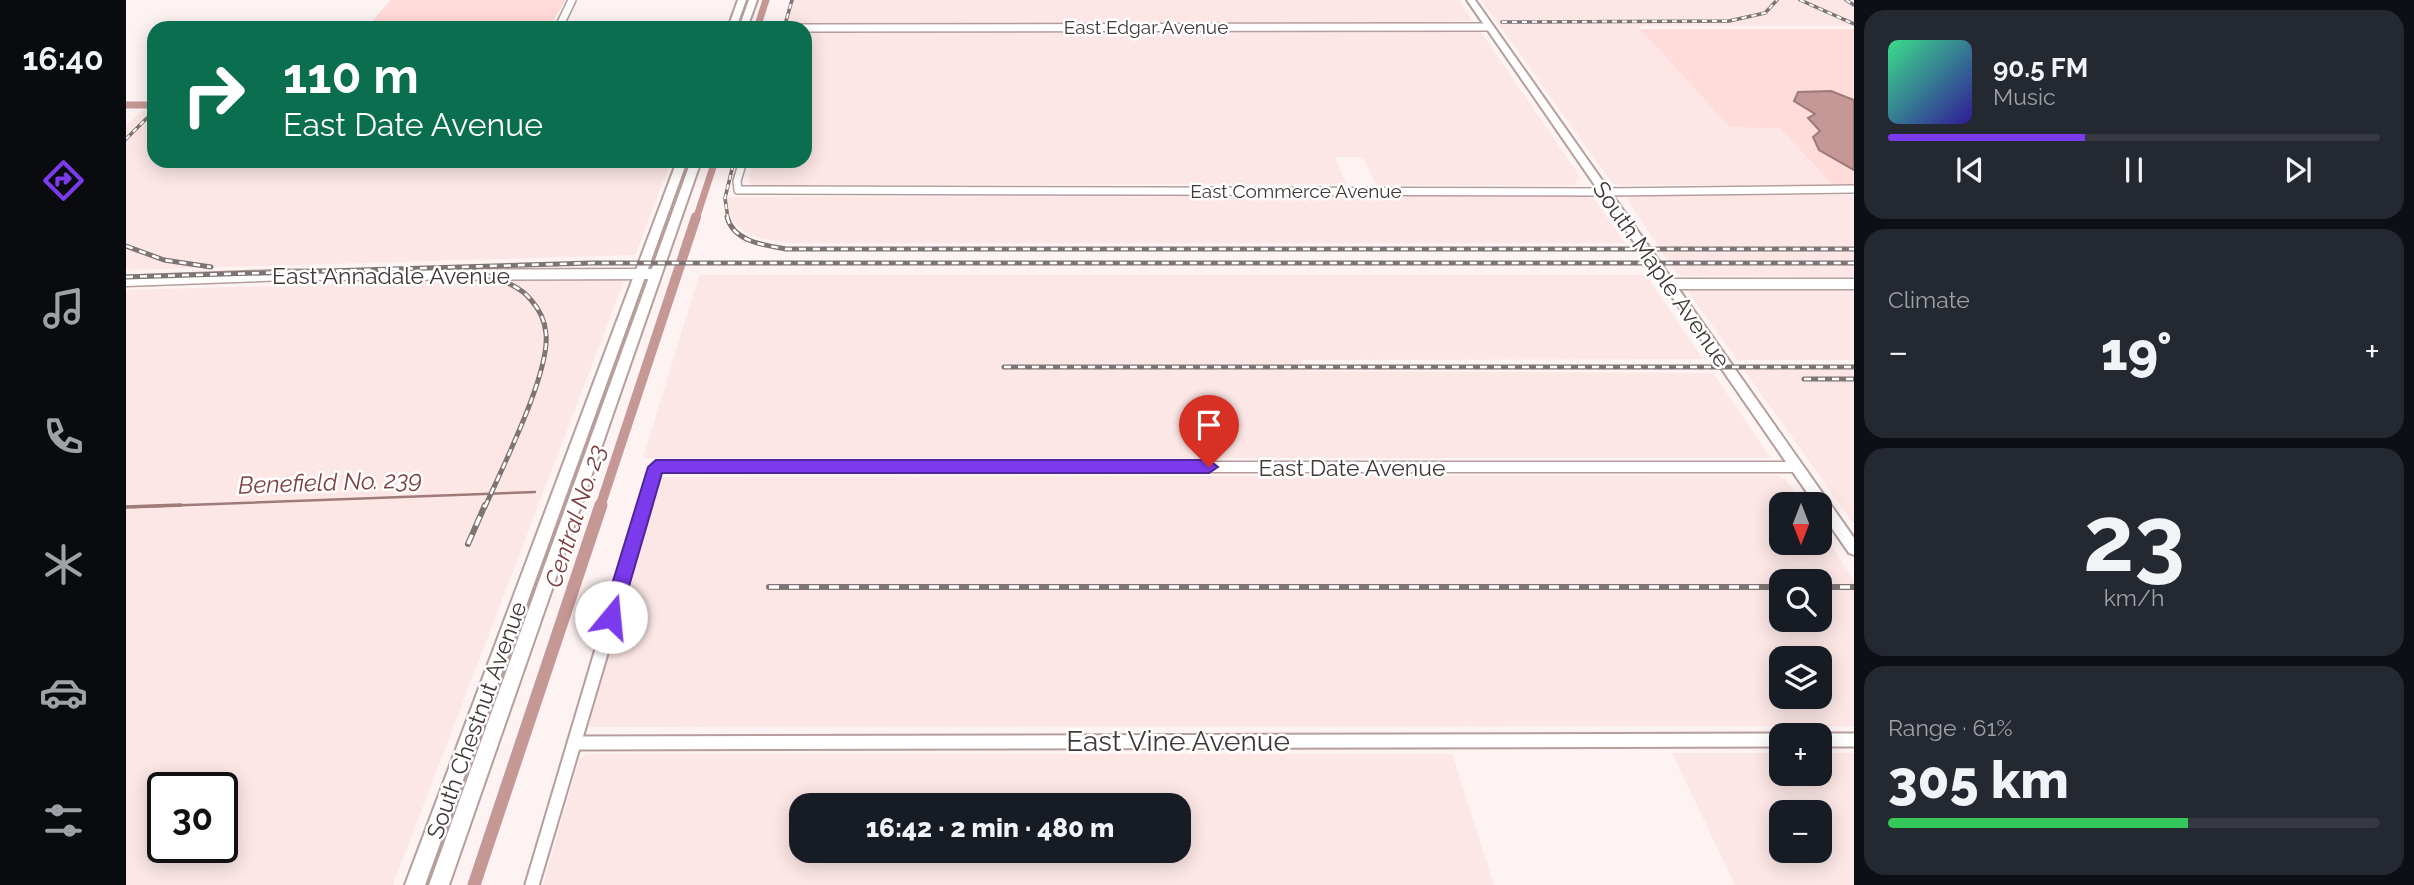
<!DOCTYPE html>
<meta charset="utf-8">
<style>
body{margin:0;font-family:Raleway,sans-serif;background:#242831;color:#f1f3f6;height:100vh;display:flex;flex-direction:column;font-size:26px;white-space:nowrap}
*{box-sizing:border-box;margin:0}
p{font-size:23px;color:#9ea1a6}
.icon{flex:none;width:38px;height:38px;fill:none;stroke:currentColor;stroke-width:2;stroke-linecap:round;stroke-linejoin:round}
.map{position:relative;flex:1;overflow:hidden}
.drawer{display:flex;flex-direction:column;gap:10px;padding:10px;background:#0d0f14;width:560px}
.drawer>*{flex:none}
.guide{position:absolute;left:21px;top:21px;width:665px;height:147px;border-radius:21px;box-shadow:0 4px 18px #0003;background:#0b6e4f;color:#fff;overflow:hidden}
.needle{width:46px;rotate:180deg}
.tools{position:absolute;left:1643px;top:492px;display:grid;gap:14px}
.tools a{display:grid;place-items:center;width:63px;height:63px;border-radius:14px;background:#171b24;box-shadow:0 4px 18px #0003;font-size:35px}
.speed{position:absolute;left:21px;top:772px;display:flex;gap:14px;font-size:35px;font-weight:700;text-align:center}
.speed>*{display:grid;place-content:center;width:91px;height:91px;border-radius:50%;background:#171b24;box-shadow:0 4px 18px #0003;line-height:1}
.speed .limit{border:4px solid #111;border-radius:10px;background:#fff;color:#111}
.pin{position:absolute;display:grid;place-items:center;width:60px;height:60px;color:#fff;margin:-72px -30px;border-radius:50% 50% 50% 0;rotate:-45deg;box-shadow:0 0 7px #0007}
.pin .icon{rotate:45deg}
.me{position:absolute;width:77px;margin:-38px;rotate:17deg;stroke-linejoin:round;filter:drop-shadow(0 0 5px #0008)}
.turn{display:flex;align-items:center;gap:24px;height:147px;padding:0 21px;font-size:32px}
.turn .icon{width:91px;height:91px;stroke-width:2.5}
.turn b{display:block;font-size:49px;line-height:60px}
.big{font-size:52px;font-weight:800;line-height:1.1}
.drawer .tile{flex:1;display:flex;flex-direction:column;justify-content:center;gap:10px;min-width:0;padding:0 24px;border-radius:21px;background:#242831}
.drawer .dial{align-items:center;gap:0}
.dial b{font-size:91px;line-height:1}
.song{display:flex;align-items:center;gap:21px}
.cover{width:84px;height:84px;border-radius:10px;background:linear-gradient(135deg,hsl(150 70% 55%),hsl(250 70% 35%))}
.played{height:7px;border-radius:4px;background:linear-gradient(90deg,#7c3aed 40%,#363941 40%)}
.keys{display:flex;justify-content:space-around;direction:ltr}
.heat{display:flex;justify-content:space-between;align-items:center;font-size:38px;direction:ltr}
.charge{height:10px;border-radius:5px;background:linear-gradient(90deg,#34c759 61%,#363941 0)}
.trip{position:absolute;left:663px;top:793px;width:402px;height:70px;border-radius:21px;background:#171b24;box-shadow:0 4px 18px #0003;font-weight:800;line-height:70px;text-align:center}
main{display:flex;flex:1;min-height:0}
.dock{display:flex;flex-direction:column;width:126px;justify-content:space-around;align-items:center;background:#090b0e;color:#9ea1a6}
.dock .icon{width:49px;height:49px}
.dock .selected{color:#7c3aed}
.dock b{font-size:32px;color:#f1f3f6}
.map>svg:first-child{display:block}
</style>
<main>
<nav class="dock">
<b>16:40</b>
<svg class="icon selected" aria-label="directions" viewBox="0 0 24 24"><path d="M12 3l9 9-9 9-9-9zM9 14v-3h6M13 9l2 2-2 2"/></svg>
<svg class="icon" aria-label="music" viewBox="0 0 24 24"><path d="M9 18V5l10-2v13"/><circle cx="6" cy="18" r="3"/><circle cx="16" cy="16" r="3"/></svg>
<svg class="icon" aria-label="phone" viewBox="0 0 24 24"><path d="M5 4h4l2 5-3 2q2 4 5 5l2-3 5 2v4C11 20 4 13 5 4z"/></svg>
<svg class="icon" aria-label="climate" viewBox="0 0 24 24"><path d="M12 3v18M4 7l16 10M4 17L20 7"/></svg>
<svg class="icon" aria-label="car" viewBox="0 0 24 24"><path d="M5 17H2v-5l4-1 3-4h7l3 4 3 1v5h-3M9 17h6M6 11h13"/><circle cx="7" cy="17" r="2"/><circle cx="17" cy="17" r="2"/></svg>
<svg class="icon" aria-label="filters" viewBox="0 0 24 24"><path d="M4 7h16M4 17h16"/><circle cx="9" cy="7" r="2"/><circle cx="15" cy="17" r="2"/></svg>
</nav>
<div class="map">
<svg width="1728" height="885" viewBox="0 0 1728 885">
<rect width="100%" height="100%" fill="#fef3f3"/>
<path fill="#fce7e6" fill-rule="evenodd" d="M667,0h666l14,21 -109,3 -578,-1z
M1355,0h373v26h-216l92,101h47l56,58h-214l-7,-2z
M1353,29l102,149 -7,7h-198l-13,-28h-28l11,27 -593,1 -5,-3 6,-21h51v-131z
M28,100v61h517l-36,94 -509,15v-144z
M1728,195v82l-171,-1 -7,-3 -49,-74 3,-3z
M1460,196l9,4 30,43h-838l-28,-5 -17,-8 -15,-15 -4,-14v-4z
M573,275h947l57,84 -402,1 4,11 408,2 58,85h-1128z
M500,276l-233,609h-267v-595zM37,788h59v59h-59z
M1561,290h167v70h-117z
M1618,370h110v154z
M1650,475l11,6 16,23h-21v38h38v-12l34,50v146l-1266,1 71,-250zM1656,581h38v39h-38zM1656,658h38v38h-38z
M1655,753l1,21h38v-21h34v132h-119l-63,-132zM1656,812h38v38h-38z
M460,754h866l42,131h-951l36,-125zM1054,805v45h-378v-45z"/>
<path fill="#ffdbd9" d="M265,0h175l-18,28h-182z
M1514,29h214v156h-21l-54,-57 -49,-1z"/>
<path fill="#c59795" stroke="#9e7a79" stroke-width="2" d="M1705,91l23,9v70l-35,-20 -6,-13 7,-6 -12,-13 7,-4 -21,-13 4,-9z"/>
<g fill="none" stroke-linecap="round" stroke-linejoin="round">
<path stroke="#9e7a79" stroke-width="2.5" d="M7,507l402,-15"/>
<path stroke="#9e7a79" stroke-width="3.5" d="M0,507l55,-2"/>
<path stroke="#c59795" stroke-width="7" d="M631,28l9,-28
M0,105h28
M570,219l19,-58"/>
<path stroke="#c59795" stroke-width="10" d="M474,507l96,-290"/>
<path stroke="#c59795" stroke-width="13" d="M348,885l127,-380"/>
<defs>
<path id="minor-far2" d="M434,25l12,-25
M675,28l688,-1
M617,161l-6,20 1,9 867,2 249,-3"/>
<path id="minor-far1" d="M0,281l160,-6 370,-1
M1543,284h185
M518,507l12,-40h1141"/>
<path id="minor" d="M1694,740h34
M448,743l1208,-3
M406,885l113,-380"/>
<path id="tertiary" d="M1341,0h8l379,538v17l-5,-2 -29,-42v-7h-5z"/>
<path id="secondary" d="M612,0h8l-10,28h-8z
M623,0h8l-10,28h-8z
M551,161h10l-262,724h-20z
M565,161h10l-252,724h-20z"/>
</defs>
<use href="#minor-far2" stroke="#b69e9d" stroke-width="10"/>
<use href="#minor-far1" stroke="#b69e9d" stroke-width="13"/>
<use href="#minor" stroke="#b69e9d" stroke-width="17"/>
<use href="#tertiary" stroke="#b69e9d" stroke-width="4"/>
<use href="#secondary" stroke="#b69e9d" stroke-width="4"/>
<use href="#minor-far2" stroke="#fff" stroke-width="7"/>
<use href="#minor-far1" stroke="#fff" stroke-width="10"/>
<use href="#minor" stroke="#fff" stroke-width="13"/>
<use href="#tertiary" fill="#fff" fill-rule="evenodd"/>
<use href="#secondary" fill="#fff" fill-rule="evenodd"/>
<defs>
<path id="rail-far2" d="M1674,0l54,24
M1720,0l8,5
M1376,22l227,-1 36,-8 12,-13
M658,28l8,-28
M0,139l23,-23
M602,219l-3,-21 9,-37"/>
<path id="rail-far1" d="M601,217c7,25 37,28 59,32h1068
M0,246l38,14 47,7
M348,271c19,7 44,12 57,29 9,10 14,21 15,34 4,39 -44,134 -61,173
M0,277l466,-14h1262
M878,367h850
M1678,379h50"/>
<path id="rail" d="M342,544l17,-39
M643,587h1013
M1694,587h34"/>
</defs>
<use href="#rail-far2" stroke="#7f7474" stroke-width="3.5"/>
<use href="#rail-far1" stroke="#7f7474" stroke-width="5"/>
<use href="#rail" stroke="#7f7474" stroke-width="6"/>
<use href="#rail-far2" stroke="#fff" stroke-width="2" stroke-dasharray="5" stroke-linecap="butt"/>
<use href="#rail-far1" stroke="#fff" stroke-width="2.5" stroke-dasharray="7" stroke-linecap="butt"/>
<use href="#rail" stroke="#fff" stroke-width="3.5" stroke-dasharray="10" stroke-linecap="butt"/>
</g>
<path fill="#7c3aed" stroke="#51269a" stroke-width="2" d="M530,460h553l9,7 -9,6h-547l-42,144 -2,6 -7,2 -6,-2 -3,-6 46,-150z"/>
<g text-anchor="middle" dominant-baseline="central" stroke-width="5" stroke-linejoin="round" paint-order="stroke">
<g font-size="19" fill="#423837" stroke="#fff">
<text x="1020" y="27">East Edgar Avenue</text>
<text x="1170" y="191">East Commerce Avenue</text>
</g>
<g font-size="23" fill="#423837" stroke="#fff">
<text transform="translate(1536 274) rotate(55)">South Maple Avenue</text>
<text x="265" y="275">East Annadale Avenue</text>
<text x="1226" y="467">East Date Avenue</text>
<text transform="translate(350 720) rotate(-70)">South Chestnut Avenue</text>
</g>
<g font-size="24" font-style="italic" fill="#7d4040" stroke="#fff">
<text transform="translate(204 482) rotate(-2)">Benefield No. 239</text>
<text transform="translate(449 516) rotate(-72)">Central No. 23</text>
</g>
<g font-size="28" fill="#423837" stroke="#fff">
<text x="1052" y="741">East Vine Avenue</text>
</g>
</g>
</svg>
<div class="tools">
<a><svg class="needle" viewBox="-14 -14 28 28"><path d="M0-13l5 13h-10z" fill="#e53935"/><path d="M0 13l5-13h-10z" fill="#9ea1a6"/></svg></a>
<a><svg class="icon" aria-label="search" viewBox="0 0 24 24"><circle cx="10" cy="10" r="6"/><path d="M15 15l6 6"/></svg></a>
<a><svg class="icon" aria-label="layers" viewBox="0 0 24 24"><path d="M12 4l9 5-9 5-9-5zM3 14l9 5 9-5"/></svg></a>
<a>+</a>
<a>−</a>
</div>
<div class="speed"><div class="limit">30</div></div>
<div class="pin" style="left:1083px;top:467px;background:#d93025"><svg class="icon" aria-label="arrive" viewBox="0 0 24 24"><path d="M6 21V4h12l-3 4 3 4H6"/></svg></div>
<svg class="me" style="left:485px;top:617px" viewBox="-20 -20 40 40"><circle r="19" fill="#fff"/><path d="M0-13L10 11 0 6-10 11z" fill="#7c3aed"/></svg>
<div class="trip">16:42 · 2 min · 480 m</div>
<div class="guide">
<div class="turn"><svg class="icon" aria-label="right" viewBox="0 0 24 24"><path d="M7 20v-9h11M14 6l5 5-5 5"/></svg><div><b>110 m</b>East Date Avenue</div></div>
</div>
</div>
<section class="drawer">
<div class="tile">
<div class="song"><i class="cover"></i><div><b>90.5 FM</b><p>Music</p></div></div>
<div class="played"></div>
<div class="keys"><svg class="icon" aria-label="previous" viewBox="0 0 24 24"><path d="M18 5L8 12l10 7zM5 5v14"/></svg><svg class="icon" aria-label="pause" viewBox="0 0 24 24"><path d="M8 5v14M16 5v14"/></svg><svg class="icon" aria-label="next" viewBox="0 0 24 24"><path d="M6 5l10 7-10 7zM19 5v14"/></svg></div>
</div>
<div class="tile"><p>Climate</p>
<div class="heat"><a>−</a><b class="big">19°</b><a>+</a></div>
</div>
<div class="tile dial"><b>23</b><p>km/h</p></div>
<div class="tile"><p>Range · 61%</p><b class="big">305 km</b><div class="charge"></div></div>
</section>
</main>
